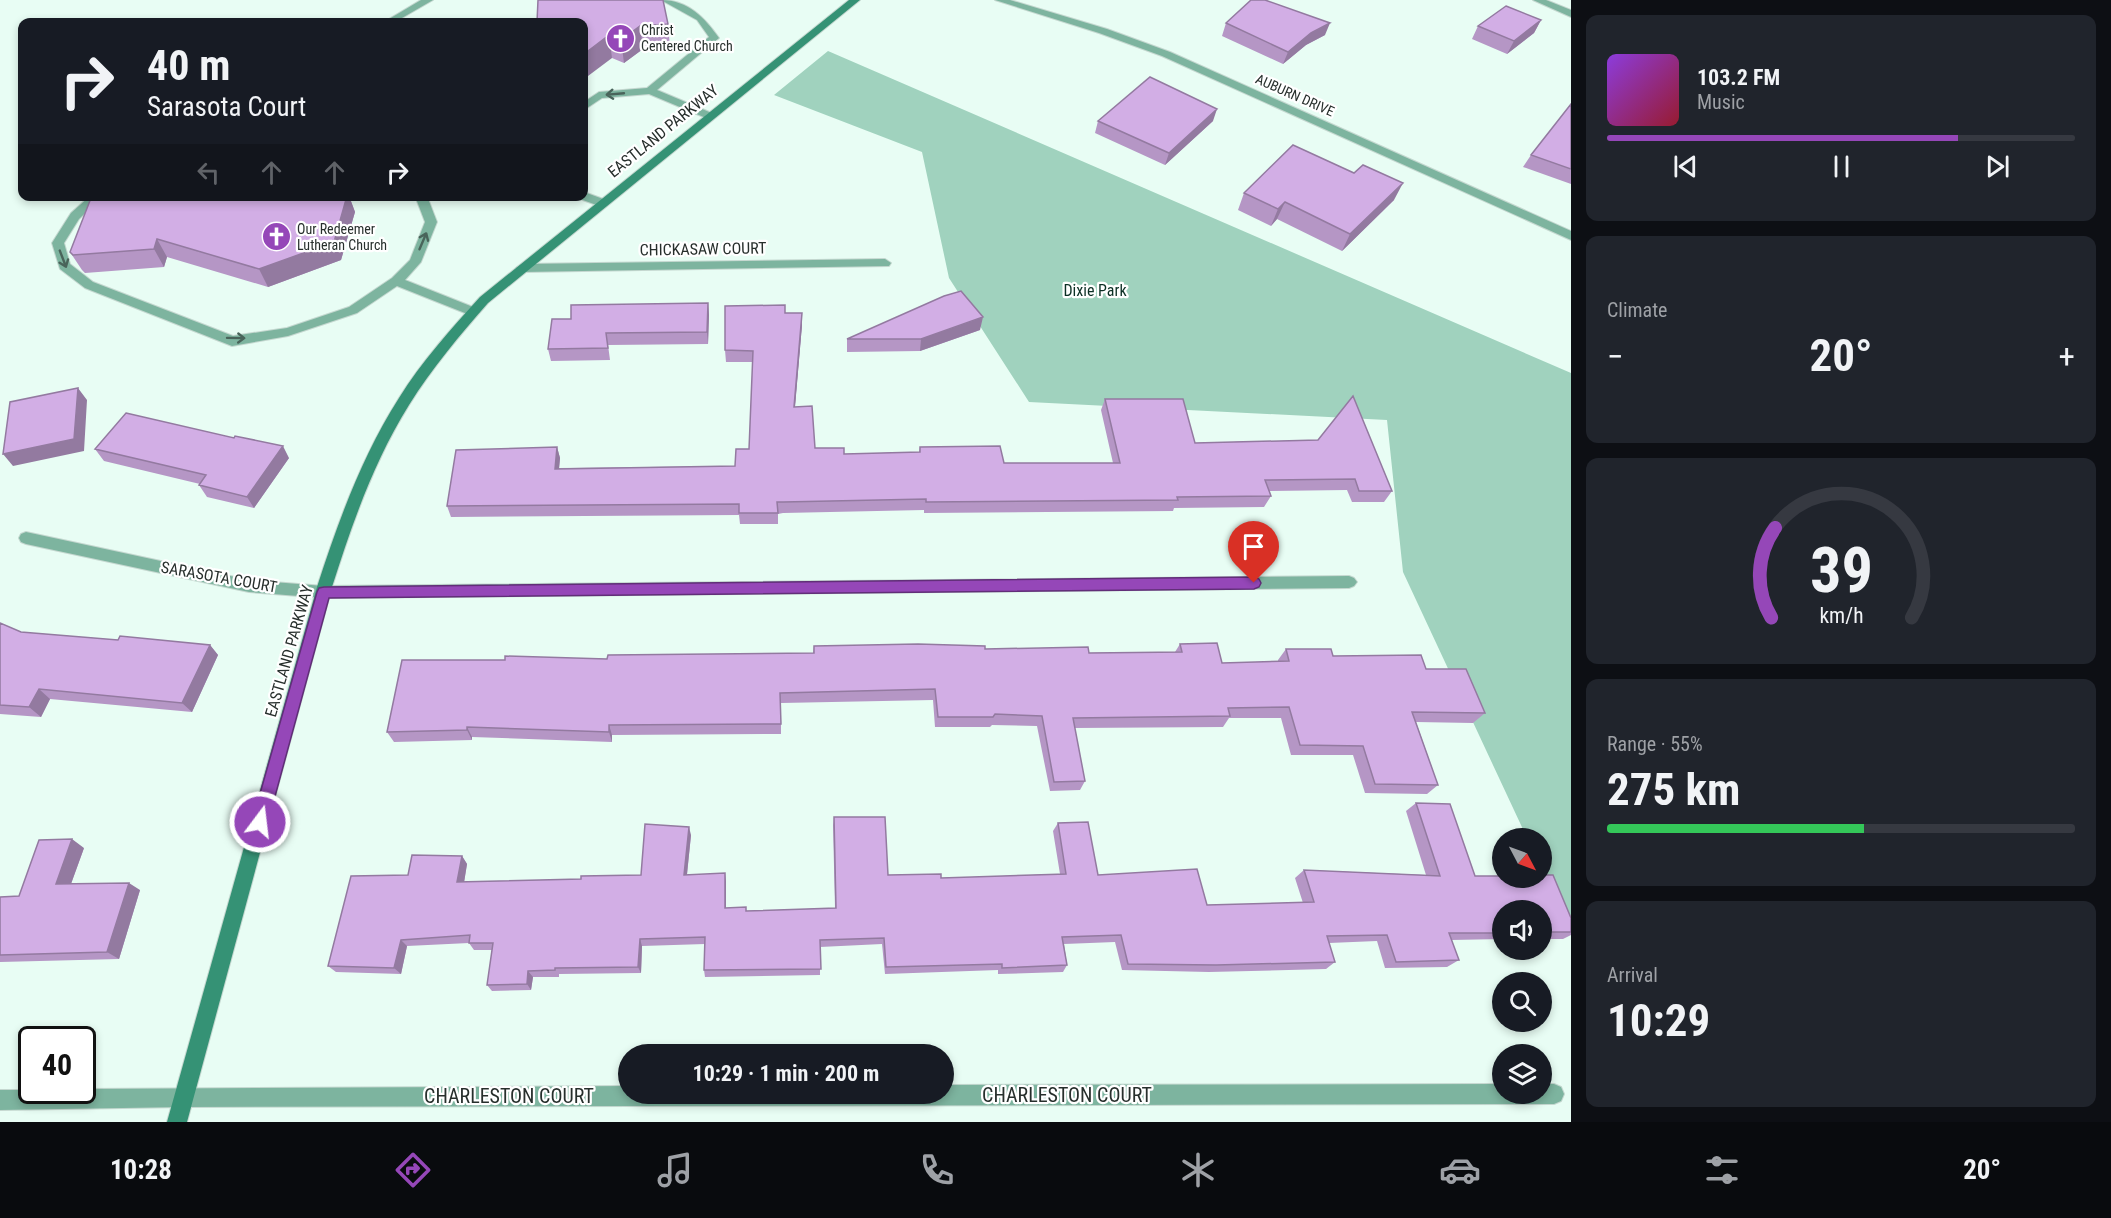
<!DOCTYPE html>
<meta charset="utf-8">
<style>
body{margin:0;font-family:"Roboto Condensed",sans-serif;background:#20242c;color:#f1f3f6;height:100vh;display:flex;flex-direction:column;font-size:22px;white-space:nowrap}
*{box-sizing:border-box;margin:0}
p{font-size:20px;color:#9ea1a6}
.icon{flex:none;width:33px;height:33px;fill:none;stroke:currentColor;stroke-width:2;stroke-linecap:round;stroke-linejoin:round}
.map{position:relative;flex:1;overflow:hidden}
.side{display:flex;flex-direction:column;gap:15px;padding:15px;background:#0d0f14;width:540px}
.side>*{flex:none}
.guide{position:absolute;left:18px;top:18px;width:570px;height:183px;border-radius:12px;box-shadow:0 3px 9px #0003;background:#171b24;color:#f1f3f6;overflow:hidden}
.needle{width:39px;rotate:131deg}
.buttons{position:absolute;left:1492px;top:828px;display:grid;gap:12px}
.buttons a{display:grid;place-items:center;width:60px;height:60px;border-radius:50%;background:#171b24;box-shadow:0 3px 9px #0003;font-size:30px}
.speed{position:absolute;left:18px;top:1026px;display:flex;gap:12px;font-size:30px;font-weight:700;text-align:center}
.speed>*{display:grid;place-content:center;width:78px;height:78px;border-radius:50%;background:#171b24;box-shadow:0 3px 9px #0003;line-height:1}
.speed .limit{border:3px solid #111;border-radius:9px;background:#fff;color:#111}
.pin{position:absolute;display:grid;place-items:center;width:51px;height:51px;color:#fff;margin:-62px -26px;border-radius:50% 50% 50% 0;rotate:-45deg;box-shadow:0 0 6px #0007}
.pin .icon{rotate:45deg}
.me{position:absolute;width:66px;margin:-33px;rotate:15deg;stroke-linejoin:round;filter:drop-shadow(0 0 4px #0008)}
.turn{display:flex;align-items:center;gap:21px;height:126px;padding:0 30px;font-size:27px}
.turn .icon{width:78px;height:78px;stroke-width:2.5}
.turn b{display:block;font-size:42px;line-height:51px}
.lanes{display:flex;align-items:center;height:57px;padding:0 30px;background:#0003;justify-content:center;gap:30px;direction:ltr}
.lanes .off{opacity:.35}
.big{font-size:45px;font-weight:700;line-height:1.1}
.side .tile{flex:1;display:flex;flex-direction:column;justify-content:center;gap:9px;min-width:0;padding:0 21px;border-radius:12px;background:#20242c}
.side .dial{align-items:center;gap:0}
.dial svg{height:156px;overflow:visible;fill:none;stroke:#363941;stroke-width:7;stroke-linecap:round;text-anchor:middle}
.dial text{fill:#f1f3f6;stroke:none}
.song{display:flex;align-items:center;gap:18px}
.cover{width:72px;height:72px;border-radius:9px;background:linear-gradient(135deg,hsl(270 70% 55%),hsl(350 70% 35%))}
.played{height:6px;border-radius:3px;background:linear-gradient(90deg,#9547b8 75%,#363941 75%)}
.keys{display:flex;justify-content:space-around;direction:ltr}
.heat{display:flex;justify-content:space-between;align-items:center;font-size:33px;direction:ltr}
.charge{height:9px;border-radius:4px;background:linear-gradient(90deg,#34c759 55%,#363941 0)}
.trip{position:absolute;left:618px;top:1044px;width:336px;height:60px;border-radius:30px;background:#171b24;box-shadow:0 3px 9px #0003;font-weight:700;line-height:60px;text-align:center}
.dock{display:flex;height:96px;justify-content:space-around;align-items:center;background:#090b0e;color:#9ea1a6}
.dock .icon{width:42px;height:42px}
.dock .on{color:#9547b8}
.dock b{font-size:27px;color:#f1f3f6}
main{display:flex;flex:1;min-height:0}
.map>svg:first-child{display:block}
</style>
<main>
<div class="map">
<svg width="1571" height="1122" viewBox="0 0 1571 1122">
<rect width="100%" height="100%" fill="#e8fdf4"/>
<path fill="#a0d2be" d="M828,51l743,322v561l-29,-63v-33h-15l-124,-266 -16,-152 -358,-18 -80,-124 -27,-126 -148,-57z"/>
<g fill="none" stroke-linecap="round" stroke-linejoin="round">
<defs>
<path id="lane" d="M421,0h12l-38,22h-11z
M661,0c27,0 44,18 58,38l-62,52 57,24v4h-8l-57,-24 -47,4 -18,12v-8l15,-10 48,-4 62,-51 -12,-17z
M584,192l22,8 2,3 -6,4 -22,-8 -1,-3h5z
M90,196h13l-24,23 -15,24 6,21 23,18 140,54 54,-8 62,-21 43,-29 18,-18 15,-38 -10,-26h12l10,26 -16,40 -16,18 73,29 2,3 -6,4 -4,-1 -73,-29 -40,27 -69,23 -56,10 -5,-2 -142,-56 -25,-19 -8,-26 19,-30z"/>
<path id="street" d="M995,0h15l97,29 63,23 401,179v9l-409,-184 -63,-23z
M1533,0h13l25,10v7z
M885,259l6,4 -2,3 -367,6 -6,-4 6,-4z
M26,532l223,48 75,6 1025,-10 5,2 3,4 -3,4 -5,2 -1025,10 -75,-6 -223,-48 -5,-2 -2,-4 2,-4z
M1503,1084v10h39v-10h12l7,3 3,7 -3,7 -7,3 -1370,3 -184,3v-20h82v-1l546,-3v8h316v-9z"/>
<path id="secondary" d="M849,0h11l-372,303c-28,32 -56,65 -79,102 -35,56 -57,119 -77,182l-145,535h-20l150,-535c21,-65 45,-131 82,-189 23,-37 52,-69 81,-101z"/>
</defs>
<use href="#lane" stroke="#c5d8d0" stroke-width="2"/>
<use href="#street" stroke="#c5d8d0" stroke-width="2"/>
<use href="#secondary" stroke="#c5d8d0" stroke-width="2"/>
<use href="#lane" fill="#7db49f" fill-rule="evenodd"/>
<use href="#street" fill="#7db49f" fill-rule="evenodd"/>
<use href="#secondary" fill="#359275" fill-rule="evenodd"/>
</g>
<path fill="#b596c5" d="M538,0l130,24 2,23 -27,2 -19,14 -12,-5z
M1541,20l-7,13 -27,21 -35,-15 6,-13z
M1226,23l99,12 -19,10 -23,19 -61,-28z
M1571,104v80l-48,-17 8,-12z
M1098,121h115l-48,44 -70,-32z
M1244,193l150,7 -52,51 -65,-32 -6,7 -33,-16z
M347,196h2l6,16 -14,48 -73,27 -101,-30 -3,10 -79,6 -3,-3 -12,-18z
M708,303l1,12 -1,29 -100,1 2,15 -59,1 -3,-12 23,-30z
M785,313l17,12 -7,82 20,41 29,6 75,-2 1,-5 84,16h109l-12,-53 4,-11 90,44 123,-3 74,51 -8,11h-32l-5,-12 -78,1 2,5 -7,11 -90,1 -1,3 -249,2v-3l-141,3 -5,1v10h-38l-1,-9 -288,2 -4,-11 110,-59 3,11 -1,10 176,-2 14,-17 4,-87h-27l-1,-12z
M980,330l-60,21 -73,1v-13z
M95,449l194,9 -35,50 -47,-11 -8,-12 1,-1 -96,-23z
M0,623l21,9 97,8 92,5 8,10 -26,57 -142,-13 -9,18 -41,-3z
M1180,644l42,19 56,-1v-2l8,-11 140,20 59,44 -12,10 -57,-1 22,63 -11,9 -62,-1 -12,-38h-62l-10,-37h-52l-6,9 -149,1 11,53 -5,9 -30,1 -13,-65 -45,-1 -2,2h-55l-2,-27 -152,3v31l-169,1v7l-140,-5v3l-78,2 -7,-10 220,-73 206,-6 1,-7 171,3 104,4 86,-1z
M1416,803l59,73 96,42v17l-8,4h-21v-29h-39v29l-52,1 8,20 -12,7 -62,1 -8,-27 -48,2 6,19 -9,7 -117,3 -87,-2 -7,-28 -51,2 3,21 -4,7 -65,2v-4l-113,4 -3,-30 -62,3v28l-115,2 -1,-7 1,-26 -63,2 -1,27 -82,1v3h-26l-2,13 -39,1 -5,-6 5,-35h-18l-5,-7 -62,3 -6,28 -65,-2 -8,-6 80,-91 54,-19 5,8 -3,18 117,-3 60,-4 50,-40 -4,40 39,6v27l20,3 89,-3 -2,-83 1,-8 54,58 53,3 119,-4 -7,-43 5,-8 40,52 109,30 96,-2 -8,-25 9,-8 122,5 -20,-64z
M84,848l-13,36 69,6 -21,69 -119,3v-65l19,-1z"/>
<path fill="#937aa0" d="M1541,20l-7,13 -27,21 7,-13z
M1330,23l-5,12 -19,10 -23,19 5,-12 23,-19z
M640,26l3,23 -19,14 -3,-23z
M609,35l3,23 -28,21v-25z
M1217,109l-4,12 -48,44 4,-12z
M1403,183l-9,17 -52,51 8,-17z
M347,196h2l6,16 -14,48 -73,27 -9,-18z
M1285,202l-8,17 -6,7 7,-17z
M157,239l10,18 -3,10 -10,-18z
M708,303l1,12 -1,29 -1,-12z
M802,313v12l-8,93v-11z
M983,317l-3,13 -60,21 1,-12z
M78,388l9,12 -3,51 -71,15 -10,-12z
M283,446l6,12 -35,50 -7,-11z
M557,447l3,11 -2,22 -3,-11z
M210,645l8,10 -26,57 -10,-9z
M39,689l11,10 -9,18 -12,-10z
M609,725l3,10v7l-3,-10z
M467,727l5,10v3l-5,-10z
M689,827l2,8 -5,48 -2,-8z
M72,839l12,9 -16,44 -12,-8z
M462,856l5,8 -4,25 -6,-7z
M725,873l1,8v34l-1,-7z
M129,883l11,7 -21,69 -12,-7z
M640,939l2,7 -1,27 -3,-6z
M401,940l6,6 -6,28 -7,-6z
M528,971l5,6 -2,13 -4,-6z"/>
<path fill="#d2aee5" stroke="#937aa0" stroke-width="1.5" d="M538,0h125l5,24 -28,2 -19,14 -12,-5 -25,19v-32h-47z
M1251,0h14l65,23 -19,10 -23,19 -62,-29z
M1506,6l35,14 -27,21 -36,-15z
M1150,77l67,32 -48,44 -71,-32z
M1571,104v65l-40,-14z
M1293,145l61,28 9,-8 40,18 -53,51 -65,-32 -7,7 -34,-16z
M93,196h254l-13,46 -75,27 -102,-30 -3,10 -81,6 -3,-3 21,-54z
M961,291l22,26 -62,22h-74l97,-43z
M708,303l-1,29 -101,1 2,15 -60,1 4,-30h19v-14z
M785,305v8h17l-8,94 18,-1 3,42h29v6l76,-2v-5l80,-1 4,17h116l-15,-64h78l12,44 123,-3 35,-44 39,95h-33l-4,-12 -90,1 6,16 -94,1 1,3 -252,2v-3l-143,3h-6l1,11h-39v-9l-292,2 9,-56 101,-3 -2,22 180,-3 1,-17h13l4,-98 -28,-1v-44z
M78,388l-4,51 -71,15 7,-52z
M126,413l108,25 1,-2 48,10 -36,51 -48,-12 7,-10 -111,-26z
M0,623l21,9 97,8 2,-4 90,9 -28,58 -143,-14 -10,18 -29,-2z
M1217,643l5,20 67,-2 -3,-12h45l2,7 88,-1 5,14h40l19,44 -73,-1 26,73 -63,-1 -12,-38 -63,-1 -11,-38 -61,1 2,8 -157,2 12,63 -31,1 -12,-66 -47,-2 -2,3h-55l-3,-28 -155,4 1,31 -172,1v7l-142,-5v3l-80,2 15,-72h103v-4l102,3 1,-4 206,-2v-7l104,-2 67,2v3l103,-2 1,6 93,-1 -2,-8z
M1416,803l34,1 25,72h28v2h39v-3h11l18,43v14h-29v-22h-39v23h-54l10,27 -63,2 -9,-27 -60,1 8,26 -119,3 -88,-1 -7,-29 -59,2 5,28 -65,3v-4l-116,3 -2,-29 -64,2 1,29 -117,1 1,-33 -65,2 -2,28 -83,1v2l-27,1 -1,13 -40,1 6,-42h-24l1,-8 -69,5 -7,28 -66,-2 23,-90 57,-1 4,-20 50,1 -5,26 124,-3v-3l60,-1 4,-51 44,3 -5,48 41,-2v35l21,-1v4l90,-3 -2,-91h51l3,58 53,-1v4l125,-4 -8,-51 30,-1 10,53 99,-6 10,36 107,-3 -10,-32 136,6z
M72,839l-16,45 73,-1 -22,69 -107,3v-58l19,-1 20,-56z"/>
<defs><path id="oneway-shaft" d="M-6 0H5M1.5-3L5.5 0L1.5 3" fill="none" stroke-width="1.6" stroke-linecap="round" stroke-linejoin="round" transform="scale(1.5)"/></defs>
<g stroke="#49645a">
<use href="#oneway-shaft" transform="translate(615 94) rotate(175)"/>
<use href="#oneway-shaft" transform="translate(423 241) rotate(-67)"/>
<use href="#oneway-shaft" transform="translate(63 259) rotate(69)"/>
<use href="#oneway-shaft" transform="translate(236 338) rotate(1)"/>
</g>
<path fill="#9547b8" stroke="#612e78" stroke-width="1.5" d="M1254,577l5,2 2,4 -2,4 -5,2 -925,9 -61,224 -2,5 -6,2 -6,-2 -2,-5 65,-230 2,-4 5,-1z"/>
<defs>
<symbol id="church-disc" viewBox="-11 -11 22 22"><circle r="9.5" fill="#9547b8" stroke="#fff"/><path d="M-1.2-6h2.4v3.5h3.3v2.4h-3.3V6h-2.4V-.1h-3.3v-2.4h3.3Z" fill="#fff"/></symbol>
</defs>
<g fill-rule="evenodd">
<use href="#church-disc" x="604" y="22" width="33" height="33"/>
<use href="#church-disc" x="260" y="220" width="33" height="33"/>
</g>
<g text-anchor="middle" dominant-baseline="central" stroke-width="4.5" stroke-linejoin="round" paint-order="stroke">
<g font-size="14" fill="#272f2c" stroke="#fff" text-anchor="start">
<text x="641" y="30">Christ<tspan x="641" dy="16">Centered Church</tspan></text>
<text x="297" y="229">Our Redeemer<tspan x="297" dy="16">Lutheran Church</tspan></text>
</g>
<g font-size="14" fill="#272f2c" stroke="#fff">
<text transform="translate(1295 95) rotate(24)">AUBURN DRIVE</text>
</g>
<g font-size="16" fill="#272f2c" stroke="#fff">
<text transform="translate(663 131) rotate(-39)">EASTLAND PARKWAY</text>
<text transform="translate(703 249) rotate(-1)">CHICKASAW COURT</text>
<text transform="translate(219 577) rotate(10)">SARASOTA COURT</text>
<text transform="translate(289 651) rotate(-74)">EASTLAND PARKWAY</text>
</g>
<g font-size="16" fill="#0c3025" stroke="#fff">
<text x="1095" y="290">Dixie Park</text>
</g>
<g font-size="20" fill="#272f2c" stroke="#fff">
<text x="1067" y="1095">CHARLESTON COURT</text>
<text x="509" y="1096">CHARLESTON COURT</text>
</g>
</g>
</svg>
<div class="buttons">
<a><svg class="needle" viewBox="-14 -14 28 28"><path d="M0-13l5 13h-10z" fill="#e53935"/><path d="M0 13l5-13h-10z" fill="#9ea1a6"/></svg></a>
<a><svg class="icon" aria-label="sound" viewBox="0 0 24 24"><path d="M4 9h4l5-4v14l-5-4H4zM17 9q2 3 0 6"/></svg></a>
<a><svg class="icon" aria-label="search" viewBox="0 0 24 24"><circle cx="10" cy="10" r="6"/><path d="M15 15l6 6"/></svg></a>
<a><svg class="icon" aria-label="layers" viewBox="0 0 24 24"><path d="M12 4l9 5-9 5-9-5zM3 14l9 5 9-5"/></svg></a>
</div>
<div class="speed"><div class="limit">40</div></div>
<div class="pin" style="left:1254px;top:583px;background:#d93025"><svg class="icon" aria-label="arrive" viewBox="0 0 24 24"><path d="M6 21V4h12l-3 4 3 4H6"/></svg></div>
<svg class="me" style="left:260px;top:822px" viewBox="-20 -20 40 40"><circle r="17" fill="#9547b8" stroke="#fff" stroke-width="3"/><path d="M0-11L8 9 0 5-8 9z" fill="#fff"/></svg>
<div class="trip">10:29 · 1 min · 200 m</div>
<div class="guide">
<div class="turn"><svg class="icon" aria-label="right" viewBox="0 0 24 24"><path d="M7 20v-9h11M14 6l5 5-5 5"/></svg><div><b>40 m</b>Sarasota Court</div></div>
<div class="lanes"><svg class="icon off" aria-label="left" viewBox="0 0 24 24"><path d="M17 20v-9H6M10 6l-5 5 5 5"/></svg><svg class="icon off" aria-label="ahead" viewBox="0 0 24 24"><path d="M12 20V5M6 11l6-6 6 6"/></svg><svg class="icon off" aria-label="ahead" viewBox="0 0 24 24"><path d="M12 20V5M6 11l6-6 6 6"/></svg><svg class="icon" aria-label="right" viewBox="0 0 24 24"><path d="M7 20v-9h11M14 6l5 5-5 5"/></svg></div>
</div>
</div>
<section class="side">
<div class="tile">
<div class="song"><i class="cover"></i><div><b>103.2 FM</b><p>Music</p></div></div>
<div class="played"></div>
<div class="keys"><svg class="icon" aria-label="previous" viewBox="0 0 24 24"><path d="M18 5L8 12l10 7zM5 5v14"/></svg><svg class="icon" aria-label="pause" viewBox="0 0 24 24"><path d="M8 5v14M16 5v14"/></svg><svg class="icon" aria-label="next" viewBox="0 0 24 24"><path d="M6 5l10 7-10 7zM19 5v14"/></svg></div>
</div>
<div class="tile"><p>Climate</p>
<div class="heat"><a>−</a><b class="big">20°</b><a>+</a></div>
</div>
<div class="tile dial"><svg viewBox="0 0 100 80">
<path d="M14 69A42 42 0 1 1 86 69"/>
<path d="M14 69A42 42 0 0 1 16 23" stroke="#9547b8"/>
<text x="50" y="56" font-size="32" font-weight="700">39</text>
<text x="50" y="72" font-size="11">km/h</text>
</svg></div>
<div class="tile"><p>Range · 55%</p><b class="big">275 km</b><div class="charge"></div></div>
<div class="tile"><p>Arrival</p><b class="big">10:29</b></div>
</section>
</main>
<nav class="dock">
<b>10:28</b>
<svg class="icon on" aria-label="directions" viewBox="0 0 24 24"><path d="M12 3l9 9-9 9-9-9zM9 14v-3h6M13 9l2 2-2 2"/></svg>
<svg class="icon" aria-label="music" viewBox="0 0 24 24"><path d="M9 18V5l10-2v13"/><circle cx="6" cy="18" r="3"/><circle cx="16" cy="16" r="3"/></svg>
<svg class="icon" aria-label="phone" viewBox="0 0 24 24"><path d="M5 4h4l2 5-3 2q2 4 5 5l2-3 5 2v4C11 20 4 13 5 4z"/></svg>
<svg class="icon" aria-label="climate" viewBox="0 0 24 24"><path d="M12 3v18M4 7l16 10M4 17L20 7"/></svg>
<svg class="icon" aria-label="car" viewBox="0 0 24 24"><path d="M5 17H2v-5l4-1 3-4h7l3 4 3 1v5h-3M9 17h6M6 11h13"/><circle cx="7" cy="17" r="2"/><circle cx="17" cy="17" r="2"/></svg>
<svg class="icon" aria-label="filters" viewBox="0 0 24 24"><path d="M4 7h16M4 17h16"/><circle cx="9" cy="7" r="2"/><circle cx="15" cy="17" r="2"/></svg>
<b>20°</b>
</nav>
